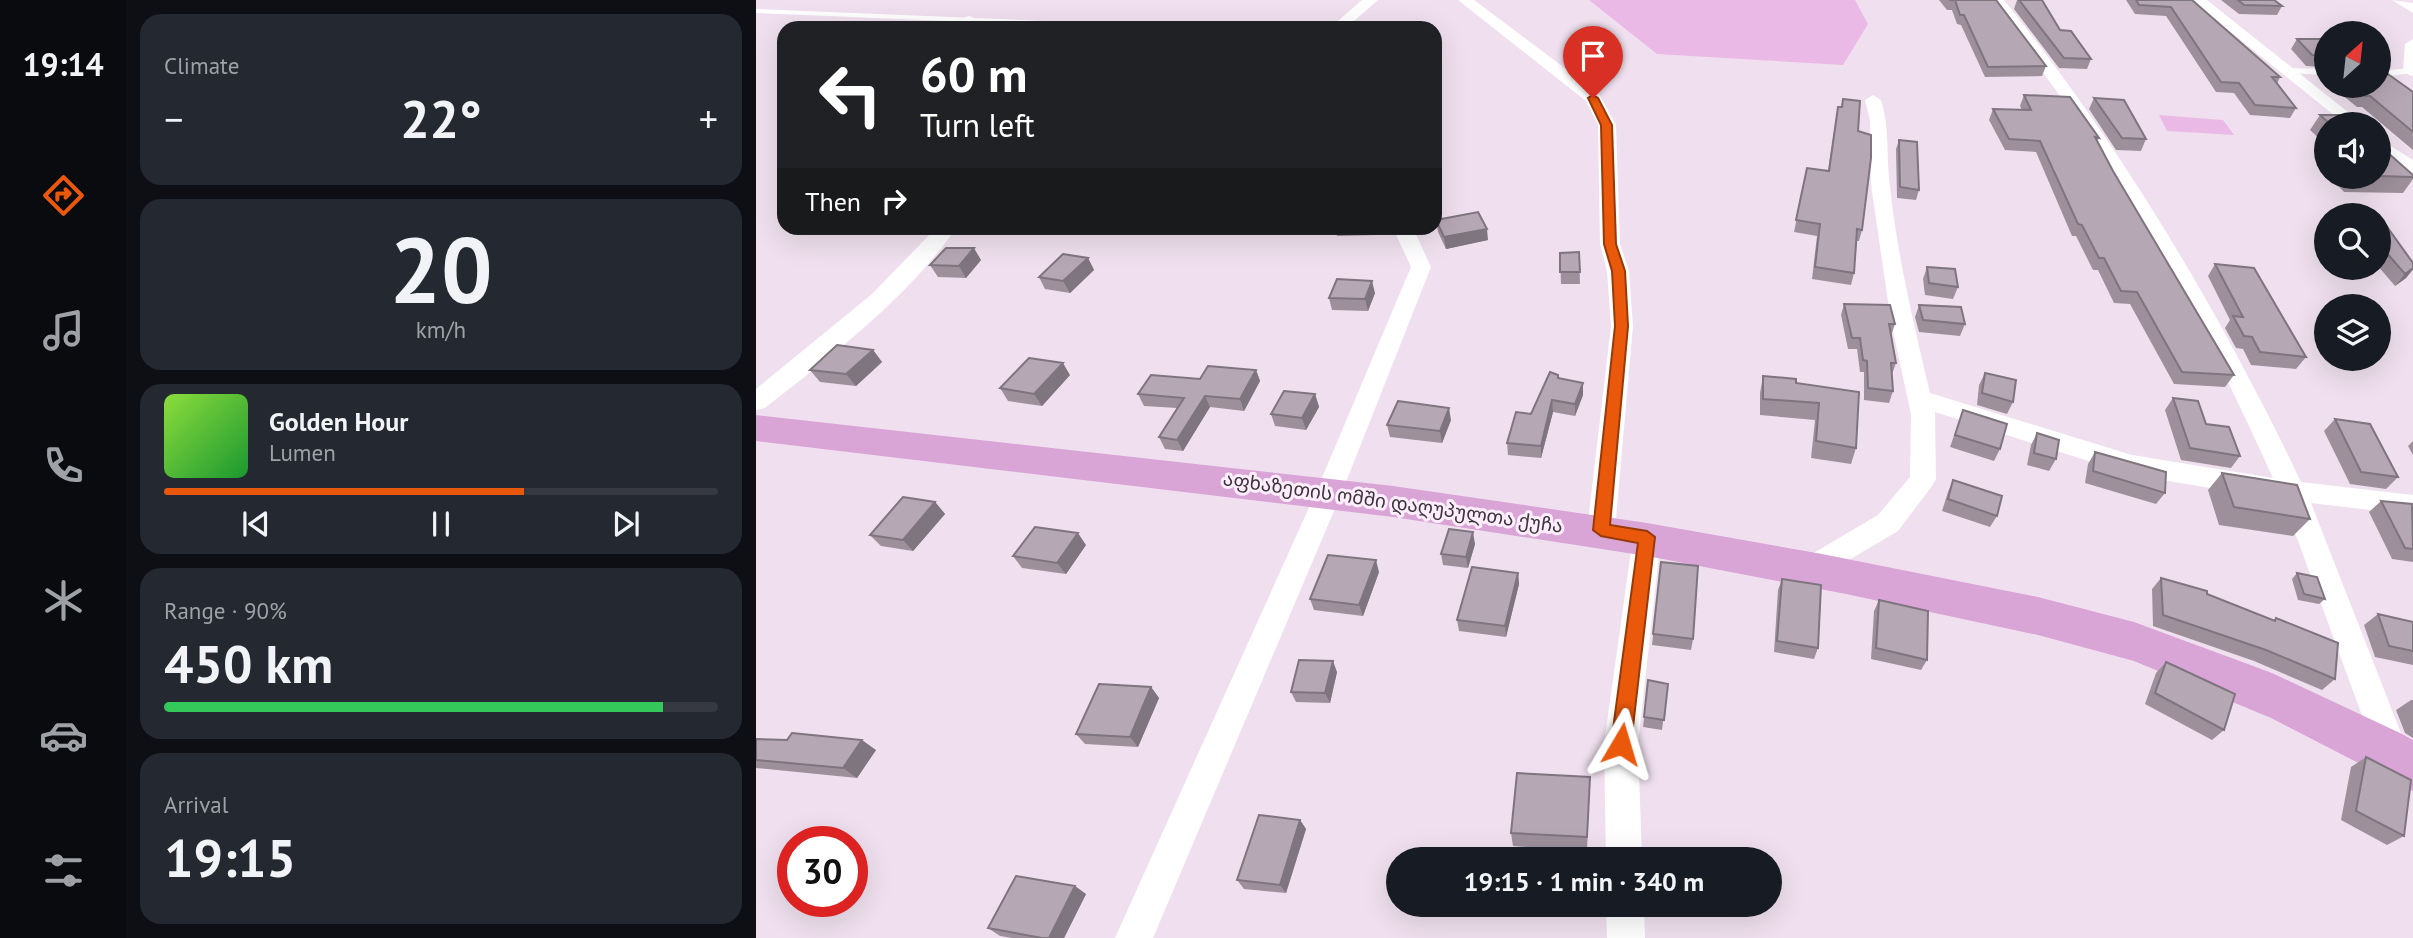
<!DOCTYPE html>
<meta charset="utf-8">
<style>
body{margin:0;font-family:"PT Sans","Noto Sans Georgian",sans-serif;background:#242831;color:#f1f3f6;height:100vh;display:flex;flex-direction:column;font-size:26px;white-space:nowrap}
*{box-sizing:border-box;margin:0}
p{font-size:23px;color:#9ea1a6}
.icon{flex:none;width:38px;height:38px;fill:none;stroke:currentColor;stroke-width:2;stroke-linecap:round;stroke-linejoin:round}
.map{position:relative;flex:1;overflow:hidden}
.side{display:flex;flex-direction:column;gap:14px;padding:14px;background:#0d0f14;width:630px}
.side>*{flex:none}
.top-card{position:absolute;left:21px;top:21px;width:665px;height:214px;border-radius:21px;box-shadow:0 7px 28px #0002;background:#202124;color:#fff;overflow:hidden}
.needle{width:46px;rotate:27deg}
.fabs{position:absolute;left:1558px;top:21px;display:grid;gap:14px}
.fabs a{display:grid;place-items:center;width:77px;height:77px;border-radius:50%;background:#171b24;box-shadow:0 7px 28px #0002;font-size:35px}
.speed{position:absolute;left:21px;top:826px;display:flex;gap:14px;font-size:35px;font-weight:700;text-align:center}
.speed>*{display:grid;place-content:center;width:91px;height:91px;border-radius:50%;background:#171b24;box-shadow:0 7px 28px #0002;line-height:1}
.speed .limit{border:10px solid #d22;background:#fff;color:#111}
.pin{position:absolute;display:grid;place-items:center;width:60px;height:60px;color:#fff;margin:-72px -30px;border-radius:50% 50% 50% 0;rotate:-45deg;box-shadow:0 0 7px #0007}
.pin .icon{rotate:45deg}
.me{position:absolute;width:77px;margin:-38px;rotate:7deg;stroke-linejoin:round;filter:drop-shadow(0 0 5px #0008)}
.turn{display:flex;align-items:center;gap:24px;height:147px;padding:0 28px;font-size:32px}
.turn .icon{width:91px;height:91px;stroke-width:2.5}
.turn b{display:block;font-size:49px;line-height:60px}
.then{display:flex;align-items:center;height:66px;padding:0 28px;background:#0003;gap:14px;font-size:26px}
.big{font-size:52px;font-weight:700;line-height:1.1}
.side .widget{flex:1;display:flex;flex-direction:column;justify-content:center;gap:10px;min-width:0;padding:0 24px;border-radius:21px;background:#242831}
.side .dial{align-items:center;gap:0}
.dial b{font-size:91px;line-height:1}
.song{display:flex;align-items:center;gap:21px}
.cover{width:84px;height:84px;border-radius:10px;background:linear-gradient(135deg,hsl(90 70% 55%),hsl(130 70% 35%))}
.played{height:7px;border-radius:4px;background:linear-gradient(90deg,#ea580c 65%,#363941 65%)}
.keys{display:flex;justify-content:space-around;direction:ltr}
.heat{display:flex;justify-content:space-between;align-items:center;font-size:38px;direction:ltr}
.charge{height:10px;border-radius:5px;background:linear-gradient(90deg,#34c759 90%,#363941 0)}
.trip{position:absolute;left:630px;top:847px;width:396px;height:70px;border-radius:35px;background:#171b24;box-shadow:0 7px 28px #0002;font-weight:700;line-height:70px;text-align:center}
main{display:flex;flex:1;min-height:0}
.tabs{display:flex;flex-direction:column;width:126px;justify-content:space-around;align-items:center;background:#090b0e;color:#9ea1a6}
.tabs .icon{width:49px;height:49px}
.tabs .selected{color:#ea580c}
.tabs b{font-size:32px;color:#f1f3f6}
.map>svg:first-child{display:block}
</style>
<main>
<nav class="tabs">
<b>19:14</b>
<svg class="icon selected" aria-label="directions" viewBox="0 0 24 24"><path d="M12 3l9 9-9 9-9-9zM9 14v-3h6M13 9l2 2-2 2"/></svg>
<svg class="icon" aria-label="music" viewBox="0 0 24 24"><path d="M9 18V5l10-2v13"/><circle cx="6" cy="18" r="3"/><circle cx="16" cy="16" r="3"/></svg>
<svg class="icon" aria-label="phone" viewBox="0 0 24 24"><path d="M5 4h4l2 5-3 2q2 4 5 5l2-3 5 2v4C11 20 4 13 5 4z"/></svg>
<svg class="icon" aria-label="climate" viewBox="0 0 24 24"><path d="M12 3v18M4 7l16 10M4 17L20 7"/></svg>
<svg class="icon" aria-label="car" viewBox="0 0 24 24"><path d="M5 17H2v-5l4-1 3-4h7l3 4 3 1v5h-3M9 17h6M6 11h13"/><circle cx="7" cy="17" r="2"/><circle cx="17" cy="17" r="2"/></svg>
<svg class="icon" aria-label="filters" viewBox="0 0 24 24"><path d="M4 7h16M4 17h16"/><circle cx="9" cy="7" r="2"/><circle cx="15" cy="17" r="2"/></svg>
</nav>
<section class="side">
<div class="widget"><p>Climate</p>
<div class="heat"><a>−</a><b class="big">22°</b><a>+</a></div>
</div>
<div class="widget dial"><b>20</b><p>km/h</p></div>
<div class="widget">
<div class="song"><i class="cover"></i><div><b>Golden Hour</b><p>Lumen</p></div></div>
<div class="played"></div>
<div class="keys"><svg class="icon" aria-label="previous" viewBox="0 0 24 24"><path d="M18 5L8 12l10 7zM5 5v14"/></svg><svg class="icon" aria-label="pause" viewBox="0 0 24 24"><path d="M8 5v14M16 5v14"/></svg><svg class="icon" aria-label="next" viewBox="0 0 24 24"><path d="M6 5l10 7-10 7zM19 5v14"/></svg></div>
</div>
<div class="widget"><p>Range · 90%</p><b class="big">450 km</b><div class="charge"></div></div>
<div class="widget"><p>Arrival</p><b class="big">19:15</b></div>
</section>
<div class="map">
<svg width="1657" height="938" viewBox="0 0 1657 938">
<rect width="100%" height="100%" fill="#f0e0ef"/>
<path fill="#ebb9e6" d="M833,0h266l13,24 -25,41 -186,-11z
M1403,115l64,5 11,15 -67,-4z"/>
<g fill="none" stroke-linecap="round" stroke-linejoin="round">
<path fill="#fff" fill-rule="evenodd" d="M0,9l414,17 4,2h-61l-357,-15z
M1532,68l38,1v6l-41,-2v-4z
M1655,68l2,5 -35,4v-6z"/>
<path fill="#fff" fill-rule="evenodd" d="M606,0h16l-32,28h-16z
M702,0h16l125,94 17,31 4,119 9,27 4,55 -18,204 -4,8 -10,3 -10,-3 -4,-8 24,-204 -4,-55 -7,-27 -2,-119 -12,-24z
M1234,0h14c119,149 215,310 297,482l112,13v20l-102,-12 99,253 -5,11 -12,5 -12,-5 -98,-267 -151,-25 -197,-63 1,67 -4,7 -34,45 -78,46 -10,4 -10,-4 -4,-8 4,-8 78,-46 32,-38 1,-63 -20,-92 -20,-137 -1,-65 -5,-20 8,-5 8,5c9,29 5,56 9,86 7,69 24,139 40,207l202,62 141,23c-47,-104 -99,-207 -160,-305 -38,-60 -82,-115 -123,-173z
M1435,0h16l156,124h-18z
M1636,0l21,3v10z
M214,16l7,4 -5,8h-14l7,-11z
M1657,39v36l-2,1 -8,-5 2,-27z
M1622,138l35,22v15l-35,-23z
M180,228h20c-49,71 -124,127 -191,180l-9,2v-21l116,-95z
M637,228h20l18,39 -89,225 -189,446h-38l201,-446 95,-225z
M891,526l10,3 4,8 -23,207 4,115h-36l-2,-115 29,-207 4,-8z
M850,905h38l1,33h-38z"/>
<path fill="#d9a4d6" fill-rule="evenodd" d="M0,415l637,71 254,37 175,31 216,43 96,25 138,51 128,60 13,7v51l-142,-73 -137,-57 -96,-26 -192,-41 -199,-38 -254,-39 -637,-76z"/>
</g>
<path fill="#9d909b" d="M1183,0h57l50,66 -4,10 -57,1 -24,-52 -4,-1 -5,-14h-5z
M1261,0h25l18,30 31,29 -4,10 -28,-1 -45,-59z
M1370,0h66l88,77 -3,7 19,24 -6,10 -40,-3 -16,-22 -18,-1 -50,-76 -31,-2z
M1465,0h53l8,6 -5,9 -38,-1z
M1541,39h29v28l-20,-1 -15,-17z
M1570,69v13l-6,-5z
M1575,86h47l35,6v58l-51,-43h-5z
M1268,95l75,43 -2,4 16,29 121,204 -9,12 -51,-3 -44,-80 -16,-1 -16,-33h-5l-17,-34h-4l-36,-84 -31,-2 -16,-30 4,-11 29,1 -2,-4z
M1338,98l52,41 -5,12 -25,-1 -27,-41z
M1087,99l15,32 4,99 -3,11h-2l-3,32 -3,12 -39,-6 5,-43 -23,-4 13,-64 21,3 8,-53 2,-11h3z
M1564,115l36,9h-30v21l-16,-15z
M1143,140l20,50 -3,10 -19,-2 -1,-49z
M1622,144l35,31v4l-10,14 -59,-1 -14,-15h48z
M1570,154v19l-8,-8z
M1622,217l35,46v7l-7,8 -11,8 -17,-20z
M680,220l52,20 -42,9 -8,-17z
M579,228h43l-1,7 -40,1z
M823,252l1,32h-19l-1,-31z
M332,258l6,12 -24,23 -25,-4 -6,-12z
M225,260l-15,18 -28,-1 -8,-12z
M1459,264l91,93 -10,12 -45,-4 -8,-16 -7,-1 -11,-20 5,-8 -22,-44z
M1171,267l31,20 -5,12 -28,-4 -2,-16z
M619,293l-7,18 -36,-1 -3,-12z
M1088,304l51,20 -4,12 5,27 -4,11 1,17 -4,12 -25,-3v-28h-4l-3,-23h-9l-7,-34z
M1163,305l46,19 -5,12 -41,-4 -4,-15z
M117,350l9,12 -26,24 -36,-4 -10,-12z
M500,370l4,11 -16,30 -34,-4 -27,44 -18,-2 -6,-12 18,-29 -33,-2 -6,-12 62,-15z
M1229,373l28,29 -6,12 -30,-9 2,-20z
M314,375l-28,31 -34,-5 -8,-13z
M802,375l1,3 24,5v12l-8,21 -22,-4 -12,46 -33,-3 -1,-12 24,-29z
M1007,376l33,7 63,9 -3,56 -5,16 -40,-6 4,-38 -55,-5v-22z
M559,394l4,13 -13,23 -31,-4 -4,-12z
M1417,398l33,26 34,32 -9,12 -50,-8 -16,-50z
M1207,410l37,39 -6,12 -44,-14z
M1579,419l63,58 -12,12 -36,-5 -26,-53z
M695,420l-9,23 -52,-6 -3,-12z
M1281,433l19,26 -7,12 -22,-6 4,-20z
M1657,441v14l-5,-9z
M1339,452l70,41 -9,11 -71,-21 3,-19z
M1466,473l88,46 -17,17 -74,-11 -11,-35z
M1197,480l44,36 -7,11 -48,-16 6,-19z
M1625,501l32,4v57l-21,-3 -23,-47z
M179,502l10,12 -32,37 -32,-5 -11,-11z
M719,544l-7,24 -25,-3 -2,-11z
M330,545l-20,29 -44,-6 -9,-12z
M905,562l32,77 -2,11 -39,-5z
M623,572l-16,44 -49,-6 -4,-11z
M762,573l1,11 -13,53 -47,-6 -2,-11z
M1541,573l28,26 -6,5 -21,-4 -6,-21z
M1405,578l46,16 66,27 3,-3 59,61 -13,11 -68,-29 -101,-35 -1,-37z
M1026,579l36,69 -4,11 -40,-7 4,-62z
M1123,600l48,60 -6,10 -50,-11 3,-48z
M1622,614l35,8v43l-38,-8 -11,-32z
M1410,662l58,68 -12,10 -67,-36 11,-31z
M581,672l-7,31 -34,-1 -5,-10z
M892,680l20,4 -6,46 -19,-3z
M395,687l8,11 -21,49 -53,-3 -9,-10z
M1655,700h2v38l-8,-5 -9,-23z
M0,739l120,11 -19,28 -101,-10z
M1610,757l38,79 -17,9 -46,-25 10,-53z
M834,777l-3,74 -74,-5 -2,-13z
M544,820l6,9 -20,64 -42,-4 -7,-9z
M330,894l-22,44h-52l-12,-2 -12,-8z"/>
<path fill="#7f757e" d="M731,229l1,11 -42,9 -2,-12z
M218,248l7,12 -15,18 -7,-12z
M332,258l6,12 -24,23 -7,-12z
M1657,268l-7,10 -11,8 10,-12z
M616,281l3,12 -7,18 -3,-12z
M117,350l9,12 -26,24 -10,-12z
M307,363l7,12 -28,31 -8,-12z
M500,370l4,11 -16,30 -4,-12z
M827,383v12l-8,21v-12z
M559,394l4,13 -13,23 -4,-12z
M449,396l5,11 -27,44 -6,-11z
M796,400l1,12 -12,46v-12z
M693,408l2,12 -9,23 -2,-12z
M179,502l10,12 -32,37 -10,-11z
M717,532l2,12 -7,24 -2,-11z
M322,533l8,12 -20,29 -9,-11z
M620,560l3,12 -16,44 -4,-11z
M762,573l1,11 -13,53 -1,-11z
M577,661l4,11 -7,31 -5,-10z
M395,687l8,11 -21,49 -8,-10z
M106,740l14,10 -19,28 -14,-10z
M544,820l6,9 -20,64 -6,-8z
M319,886l11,8 -22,44h-15z"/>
<path fill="#b6a7b4" stroke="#7f757e" stroke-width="2" d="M1193,0h47l50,66 -58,1 -24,-52h-4l-5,-15z
M1263,0h23l18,30 11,1 20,28 -27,-1z
M1380,0h56l88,77h-8l24,31 -41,-3 -16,-22 -18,-1 -50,-75 -32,-2z
M1482,0h36l8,6 -38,-1z
M154,23l21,1 -1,4h-27z
M1541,39h29v17l-14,-1z
M1622,67l35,25v40l-43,-36h-6l-13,-10h27z
M1268,95l46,2 29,41 -4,-1 18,34 121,204 -52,-3 -45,-80 -16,-1 -17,-33h-5l-17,-33 -4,-1 -38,-83 -31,-2 -16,-30 38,1z
M1338,98l30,2 22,39 -24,-1z
M1087,99l17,2 -2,30 13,4v23l-9,72 -5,-1 -3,44 -39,-6 5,-43 -24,-4 11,-52 22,3 9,-64h4z
M1564,115h26l10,9h-26z
M1143,140l18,2 2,48 -19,-3z
M1622,144l35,31v2l-35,-1z
M722,212l9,17 -43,8 -8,-17z
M1622,217h2l33,46v5l-8,6 -27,-31z
M190,248h28l-15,18 -29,-1z
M823,252l1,20h-20v-19z
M307,254l25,4 -25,23 -24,-4z
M1459,264l39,4 52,89 -46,-5 -8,-15 -8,-1 -11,-20 10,1z
M1171,267l28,2 3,18 -29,-4z
M581,279l35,2 -7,18 -36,-1z
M1088,304l46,1 5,19h-6l7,39h-5l2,28 -25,-3 -1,-27 -4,-1 -3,-22h-8z
M1163,305l42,2 4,17 -42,-4z
M81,345l36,5 -27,24 -36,-4z
M273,358l34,5 -29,31 -34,-6z
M452,366l48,4 -16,29 -35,-3 -28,44 -18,-3 25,-39 -46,-4 13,-19 49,4z
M794,372l8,3v3l25,5 -8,21 -23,-4 -11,46 -34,-3 9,-31 15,2z
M1229,373l31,7 -3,22 -31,-9z
M1007,376l33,3v4l63,9 -3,56 -40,-7 3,-38 -56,-4z
M528,391l31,3 -13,24 -31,-4z
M1417,398l25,3 8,23 23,3 11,29 -50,-8z
M642,401l51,7 -9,23 -53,-6z
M1207,410l44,14 -7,25 -45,-14z
M1579,419l35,5 28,53 -37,-5z
M1281,433l22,7 -3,19 -22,-6z
M1339,452l71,20 -1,21 -72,-22z
M1466,473l75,12 13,34 -76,-12z
M1197,480l49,16 -5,20 -49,-17z
M147,497l32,5 -32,38 -33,-5z
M1625,501l31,3 1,45 -8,-1z
M279,527l43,6 -21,30 -44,-7z
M693,529l24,3 -7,25 -25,-3z
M572,555l48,5 -17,45 -49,-6z
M905,562l37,4 -5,73 -40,-5z
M716,567l46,6 -13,53 -48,-6z
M1541,573l20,4 8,22 -21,-5z
M1405,578l46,13v3l68,27 1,-3 62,25 -3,36 -69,-29 -103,-35z
M1026,579l39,6 -3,63 -41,-7z
M1123,600l49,11 -1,49 -51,-12z
M1622,614l35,8v29l-24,-5z
M543,660l34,1 -8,32 -34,-1z
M1410,662l69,32 -11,36 -69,-37z
M892,680l20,4 -4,36 -20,-3z
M343,684l52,3 -21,50 -54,-3z
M36,733l70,7 -19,28 -87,-8v-21l31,1z
M1610,757l45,23 -7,56 -48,-25z
M761,773l73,4 -3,60 -76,-4z
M503,815l41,5 -20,65 -43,-5z
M260,876l59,10 -26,52h-7l-54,-10z"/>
<path fill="#ea580c" stroke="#983908" stroke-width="2" d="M837,95l5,3 14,27 4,119 9,27 3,55 -18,199 37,6 8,6 -24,207 -3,7 -7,2 -7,-2 -3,-7 27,-201 -37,-7 -8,-6 22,-204 -3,-55 -8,-27 -3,-119 -13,-27z"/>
<g text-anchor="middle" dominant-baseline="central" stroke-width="6" stroke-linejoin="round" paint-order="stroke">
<g font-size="19" fill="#3c363c" stroke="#feedfc">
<text transform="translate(637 502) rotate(8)">აფხაზეთის ომში დაღუპულთა ქუჩა</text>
</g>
</g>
</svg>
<div class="fabs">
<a><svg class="needle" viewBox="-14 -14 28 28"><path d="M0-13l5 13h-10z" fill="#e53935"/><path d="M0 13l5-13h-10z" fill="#9ea1a6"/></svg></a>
<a><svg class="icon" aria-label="sound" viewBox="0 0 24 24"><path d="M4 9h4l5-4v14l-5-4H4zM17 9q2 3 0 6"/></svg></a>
<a><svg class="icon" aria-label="search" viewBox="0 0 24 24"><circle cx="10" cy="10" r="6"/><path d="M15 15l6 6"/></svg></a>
<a><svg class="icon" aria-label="layers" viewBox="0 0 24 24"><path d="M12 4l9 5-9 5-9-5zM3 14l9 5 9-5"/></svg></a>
</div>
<div class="speed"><div class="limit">30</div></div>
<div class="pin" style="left:837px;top:98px;background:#d93025"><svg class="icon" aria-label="arrive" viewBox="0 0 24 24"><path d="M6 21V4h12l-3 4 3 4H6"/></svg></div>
<svg class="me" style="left:865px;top:744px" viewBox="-20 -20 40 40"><path d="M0-17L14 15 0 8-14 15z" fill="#ea580c" stroke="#fff" stroke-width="4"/></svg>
<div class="trip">19:15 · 1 min · 340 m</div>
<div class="top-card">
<div class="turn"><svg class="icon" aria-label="left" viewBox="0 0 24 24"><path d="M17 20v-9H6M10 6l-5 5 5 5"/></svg><div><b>60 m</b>Turn left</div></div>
<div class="then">Then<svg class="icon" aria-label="right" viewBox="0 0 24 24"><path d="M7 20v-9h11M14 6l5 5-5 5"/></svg></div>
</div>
</div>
</main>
